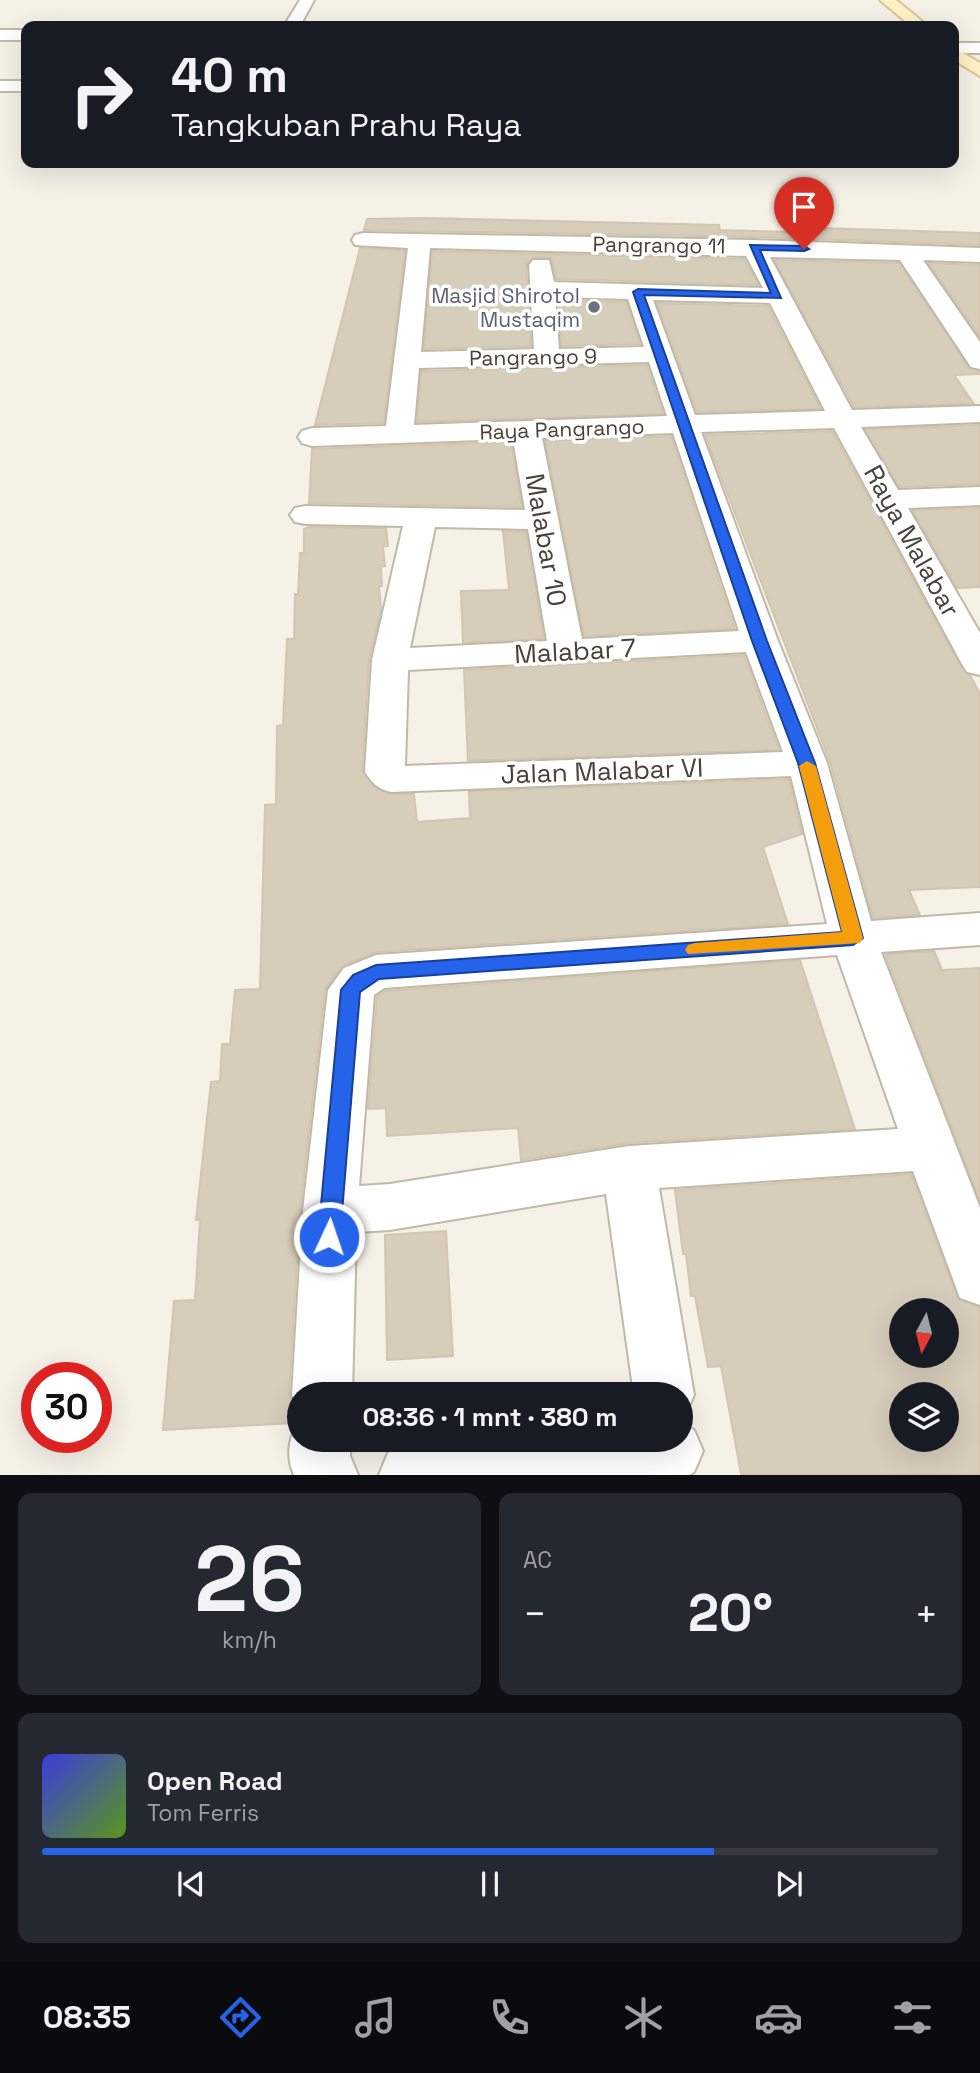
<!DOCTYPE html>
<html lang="id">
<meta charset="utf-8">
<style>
body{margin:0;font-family:"Space Grotesk",sans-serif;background:#242831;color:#f1f3f6;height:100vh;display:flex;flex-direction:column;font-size:26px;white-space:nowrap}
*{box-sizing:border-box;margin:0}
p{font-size:23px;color:#9ea1a6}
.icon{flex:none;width:38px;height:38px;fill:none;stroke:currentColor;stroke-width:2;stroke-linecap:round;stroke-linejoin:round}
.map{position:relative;height:1475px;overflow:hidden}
.details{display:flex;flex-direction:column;gap:18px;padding:18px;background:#0d0f14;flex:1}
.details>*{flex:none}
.hud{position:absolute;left:21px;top:21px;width:938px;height:147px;border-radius:14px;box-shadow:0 7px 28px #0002;background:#171b24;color:#f1f3f6;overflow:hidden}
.needle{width:46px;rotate:187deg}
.controls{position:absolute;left:889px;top:1298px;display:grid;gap:14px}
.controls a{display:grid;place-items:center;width:70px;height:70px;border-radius:50%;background:#171b24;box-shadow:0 7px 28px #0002;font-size:35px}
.speed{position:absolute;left:21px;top:1362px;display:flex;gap:14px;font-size:35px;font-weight:700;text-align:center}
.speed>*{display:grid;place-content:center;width:91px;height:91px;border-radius:50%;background:#171b24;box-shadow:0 7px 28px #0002;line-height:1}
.speed .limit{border:10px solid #d22;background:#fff;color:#111}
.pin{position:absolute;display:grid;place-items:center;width:60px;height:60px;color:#fff;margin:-72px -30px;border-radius:50% 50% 50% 0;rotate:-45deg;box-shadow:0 0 7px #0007}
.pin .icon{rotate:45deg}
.me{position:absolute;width:77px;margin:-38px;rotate:3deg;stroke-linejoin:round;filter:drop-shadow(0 0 5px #0008)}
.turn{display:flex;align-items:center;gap:24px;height:147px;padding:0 35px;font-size:32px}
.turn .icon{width:91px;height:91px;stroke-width:2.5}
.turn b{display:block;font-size:49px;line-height:60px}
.big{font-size:52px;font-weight:700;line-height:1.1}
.details .card{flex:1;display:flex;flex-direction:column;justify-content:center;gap:10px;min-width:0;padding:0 24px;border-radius:14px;background:#242831}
.details .dial{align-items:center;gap:0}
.dial b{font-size:91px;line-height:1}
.song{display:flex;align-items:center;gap:21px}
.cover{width:84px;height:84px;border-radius:10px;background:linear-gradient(135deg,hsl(240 70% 55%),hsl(90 70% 35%))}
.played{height:7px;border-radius:4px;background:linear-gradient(90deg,#2563eb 75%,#363941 75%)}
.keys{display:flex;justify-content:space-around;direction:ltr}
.heat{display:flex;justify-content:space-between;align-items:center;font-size:38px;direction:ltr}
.details .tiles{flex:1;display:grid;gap:18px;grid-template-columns:1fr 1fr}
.card:last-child{grid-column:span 2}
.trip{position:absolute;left:287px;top:1382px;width:406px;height:70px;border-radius:35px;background:#171b24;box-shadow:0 7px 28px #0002;font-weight:700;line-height:70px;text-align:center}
.tab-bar{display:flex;height:112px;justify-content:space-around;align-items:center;background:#090b0e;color:#9ea1a6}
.tab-bar .icon{width:49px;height:49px}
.tab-bar .active{color:#2563eb}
.tab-bar b{font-size:32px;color:#f1f3f6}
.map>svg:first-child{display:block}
</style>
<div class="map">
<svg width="980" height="1475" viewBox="0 0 980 1475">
<rect width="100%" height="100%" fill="#f5f1e7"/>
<path fill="#d7cdbb" stroke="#d3c5ae" stroke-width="2" fill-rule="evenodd" d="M424,218l295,7 1,5 72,2 -1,-5 189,6v12l-227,-8 -389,-7 3,-11z
M360,248l45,2 -21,173 -69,2z
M432,251l312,8 15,26 -203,-6 -5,-21 -18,-1 -7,8 5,81 -107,3z
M774,260l125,3 70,105 11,3v3l-26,1 20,29 -120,3z
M928,263l52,2v72z
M558,300l68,2 14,42 -79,2z
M657,303l111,3 53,103 -124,3z
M647,365l16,49 -246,8 4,-51z
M980,425v59l-81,3 -34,-58z
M832,431l128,234 10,10 10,19v193l-71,3 11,25 -47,3 -43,-156 -125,-327z
M671,436l64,193 -151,7 -39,-195z
M511,442l11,65 -213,-4 3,-54z
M980,508v79l-23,1 -45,-78z
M308,527l78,1 2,18h-5l2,20 -4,1 1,19h-3l2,24 -12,50 -7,112 12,15 16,7h24l3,28 53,-4 -1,-27 320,-12 13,55 -39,13 25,77 -412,28 -34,14 -17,24 -25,221 -11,184 10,22 -5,6 -131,7 11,-129 21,-1 5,-80h-4l15,-138 9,-1 2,-37h8l5,-54 25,-1 5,-184 11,-1 1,-78 6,-1 4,-86h7l1,-45h3l2,-41h4v-24z
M503,531l23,1 18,107 -81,4 -2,-52 48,-1z
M744,655l35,95 -311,11 -4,-91z
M934,951l8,19 38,-2v233l-95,-247z
M800,960l55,169 -226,14 -108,17 -3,-32 -131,8 -1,-28 -18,1 9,-113 8,-5z
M911,1174l47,125 22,8v167h-239l-20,-108 -13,1 -13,-71h-4l-5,-42h-3l-8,-64zM901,1311h46v45h-46zM901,1395h46v45h-46z
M446,1231l7,125 -66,4 -2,-125z"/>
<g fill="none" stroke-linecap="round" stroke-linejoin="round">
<defs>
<path id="street" d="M300,0h14l-14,26h-16z
M0,30h26v10h-26z
M954,43h26v10h-26z
M0,81h26v10h-26z
M363,233l390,7 227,8v14l-57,-2 57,82v27l-9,-2 -71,-107 -130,-3 82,153 128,-4v16l-119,5 37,63 82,-3v18l-72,3 72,125v42l-13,-3 -5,-8 -128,-236 -133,4 77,209 49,122 44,158 109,-8v32l-99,7 99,256v97l-20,-7 -47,-127 -254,17 35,207 -9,20 -4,2v-22h-47l-28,-201 -216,36 -34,2 -4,163h-53v16l-7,-16 11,-184 25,-221 16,-22 32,-13 451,-31 -36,-148 -400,16c-14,-4 -18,-8 -26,-20l7,-112 31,-134 -97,-2 -11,-2 -5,-7 5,-7 11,-2 219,4 -12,-71 -201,7 -10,-3 -4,-6 4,-6 10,-3 74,-2 22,-178 -53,-3 -3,-5 3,-5zM430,248l316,8 17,32 -209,-6 -5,-22h-16l-4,5 5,84 -113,3zM555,297l73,2 16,48 -85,2zM653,300l117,3 55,108 -130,4zM649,362l18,54 -253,9 5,-57zM673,433l66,198 -157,8 -40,-201zM435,527l93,2 19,112 -137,7zM746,652l37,100 -378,14 3,-96zM837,955l61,174 -269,17 -239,38 -31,2 15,-191 10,-7z
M298,1419l1,21h52l-1,16 8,19h-64c-9,-21 -4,-36 4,-56z
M681,1424l13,6 9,21 -9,21 -5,3h-310l9,-22 22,-9 41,-4h230z"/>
<path id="secondary" d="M880,0h16l32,26h-17z
M954,48l26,15v13l-26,-16z"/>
</defs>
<use href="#street" stroke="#c1b9a8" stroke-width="4"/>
<use href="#secondary" stroke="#d8c793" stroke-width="4"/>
<use href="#street" fill="#fff" fill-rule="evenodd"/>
<use href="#secondary" fill="#fff2c7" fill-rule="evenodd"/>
</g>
<path fill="#2563eb" stroke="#184099" stroke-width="2" d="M750,245l54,1 5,3 -5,2 -44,-1 21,48 -137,-3 123,346 48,122 48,175 -10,7 -474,34 -19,13 -20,245 -3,7 -8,3 -8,-3 -3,-7 23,-247 12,-15 23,-10 466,-33 -44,-169 -46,-122 -119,-349 5,-3 133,4z"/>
<path fill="#f59e0b" d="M807,761l9,5 47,172 -3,5 -172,11 -3,-4 3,-5 7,-2 147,-11 -43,-166z"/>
<circle fill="#6b7280" stroke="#fff" stroke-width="2.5" cx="594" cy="307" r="7"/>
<g text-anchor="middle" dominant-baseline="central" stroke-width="7" stroke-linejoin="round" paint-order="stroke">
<g font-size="21" fill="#484135" stroke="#fff">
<text transform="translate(659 245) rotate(1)">Pangrango 11</text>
<text transform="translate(533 357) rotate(-1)">Pangrango 9</text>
<text transform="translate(562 429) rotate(-2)">Raya Pangrango</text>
</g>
<g font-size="21" fill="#5b616d" stroke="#fff" text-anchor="end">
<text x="580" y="295">Masjid Shirotol<tspan x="580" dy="24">Mustaqim</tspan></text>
</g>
<g font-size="26" fill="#484135" stroke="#fff">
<text transform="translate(546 540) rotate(80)">Malabar 10</text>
<text transform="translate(912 541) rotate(61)">Raya Malabar</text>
<text transform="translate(575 651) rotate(-3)">Malabar 7</text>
<text transform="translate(602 771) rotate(-2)">Jalan Malabar VI</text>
</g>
</g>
</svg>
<div class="controls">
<a><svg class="needle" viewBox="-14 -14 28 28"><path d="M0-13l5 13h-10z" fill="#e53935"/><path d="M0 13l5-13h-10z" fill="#9ea1a6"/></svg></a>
<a><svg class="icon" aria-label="layers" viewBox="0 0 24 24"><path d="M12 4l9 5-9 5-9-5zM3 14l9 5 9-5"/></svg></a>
</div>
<div class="speed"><div class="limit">30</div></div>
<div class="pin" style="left:804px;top:249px;background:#d93025"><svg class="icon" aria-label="arrive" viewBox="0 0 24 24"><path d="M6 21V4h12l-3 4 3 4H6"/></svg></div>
<svg class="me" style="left:329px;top:1237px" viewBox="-20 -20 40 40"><circle r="17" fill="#2563eb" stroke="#fff" stroke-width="3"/><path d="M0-11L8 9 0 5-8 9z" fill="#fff"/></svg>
<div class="trip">08:36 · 1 mnt · 380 m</div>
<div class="hud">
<div class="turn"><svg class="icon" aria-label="right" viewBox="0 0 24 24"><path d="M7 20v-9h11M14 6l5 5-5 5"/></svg><div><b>40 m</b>Tangkuban Prahu Raya</div></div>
</div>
</div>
<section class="details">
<div class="tiles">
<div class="card dial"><b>26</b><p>km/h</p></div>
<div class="card"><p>AC</p>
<div class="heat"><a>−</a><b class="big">20°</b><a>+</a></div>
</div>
<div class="card">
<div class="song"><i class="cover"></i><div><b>Open Road</b><p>Tom Ferris</p></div></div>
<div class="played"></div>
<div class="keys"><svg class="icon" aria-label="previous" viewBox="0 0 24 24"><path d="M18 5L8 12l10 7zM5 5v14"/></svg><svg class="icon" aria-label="pause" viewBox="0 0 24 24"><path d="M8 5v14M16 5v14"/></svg><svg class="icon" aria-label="next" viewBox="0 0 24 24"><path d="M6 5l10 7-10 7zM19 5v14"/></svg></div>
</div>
</div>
</section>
<nav class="tab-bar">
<b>08:35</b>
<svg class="icon active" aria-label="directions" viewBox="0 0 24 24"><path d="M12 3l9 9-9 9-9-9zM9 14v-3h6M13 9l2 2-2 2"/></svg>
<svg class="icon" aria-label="music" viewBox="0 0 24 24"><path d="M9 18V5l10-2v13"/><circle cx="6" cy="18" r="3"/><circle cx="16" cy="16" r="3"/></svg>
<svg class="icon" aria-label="phone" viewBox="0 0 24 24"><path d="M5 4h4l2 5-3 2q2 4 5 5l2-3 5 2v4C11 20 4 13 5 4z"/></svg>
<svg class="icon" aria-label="climate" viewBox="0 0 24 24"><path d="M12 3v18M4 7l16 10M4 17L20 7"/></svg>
<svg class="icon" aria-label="car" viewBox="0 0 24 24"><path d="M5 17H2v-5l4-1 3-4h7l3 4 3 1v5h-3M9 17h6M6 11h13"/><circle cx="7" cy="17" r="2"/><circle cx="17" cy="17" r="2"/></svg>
<svg class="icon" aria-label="filters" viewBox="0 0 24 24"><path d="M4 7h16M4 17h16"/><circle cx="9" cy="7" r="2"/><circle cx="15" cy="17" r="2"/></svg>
</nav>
